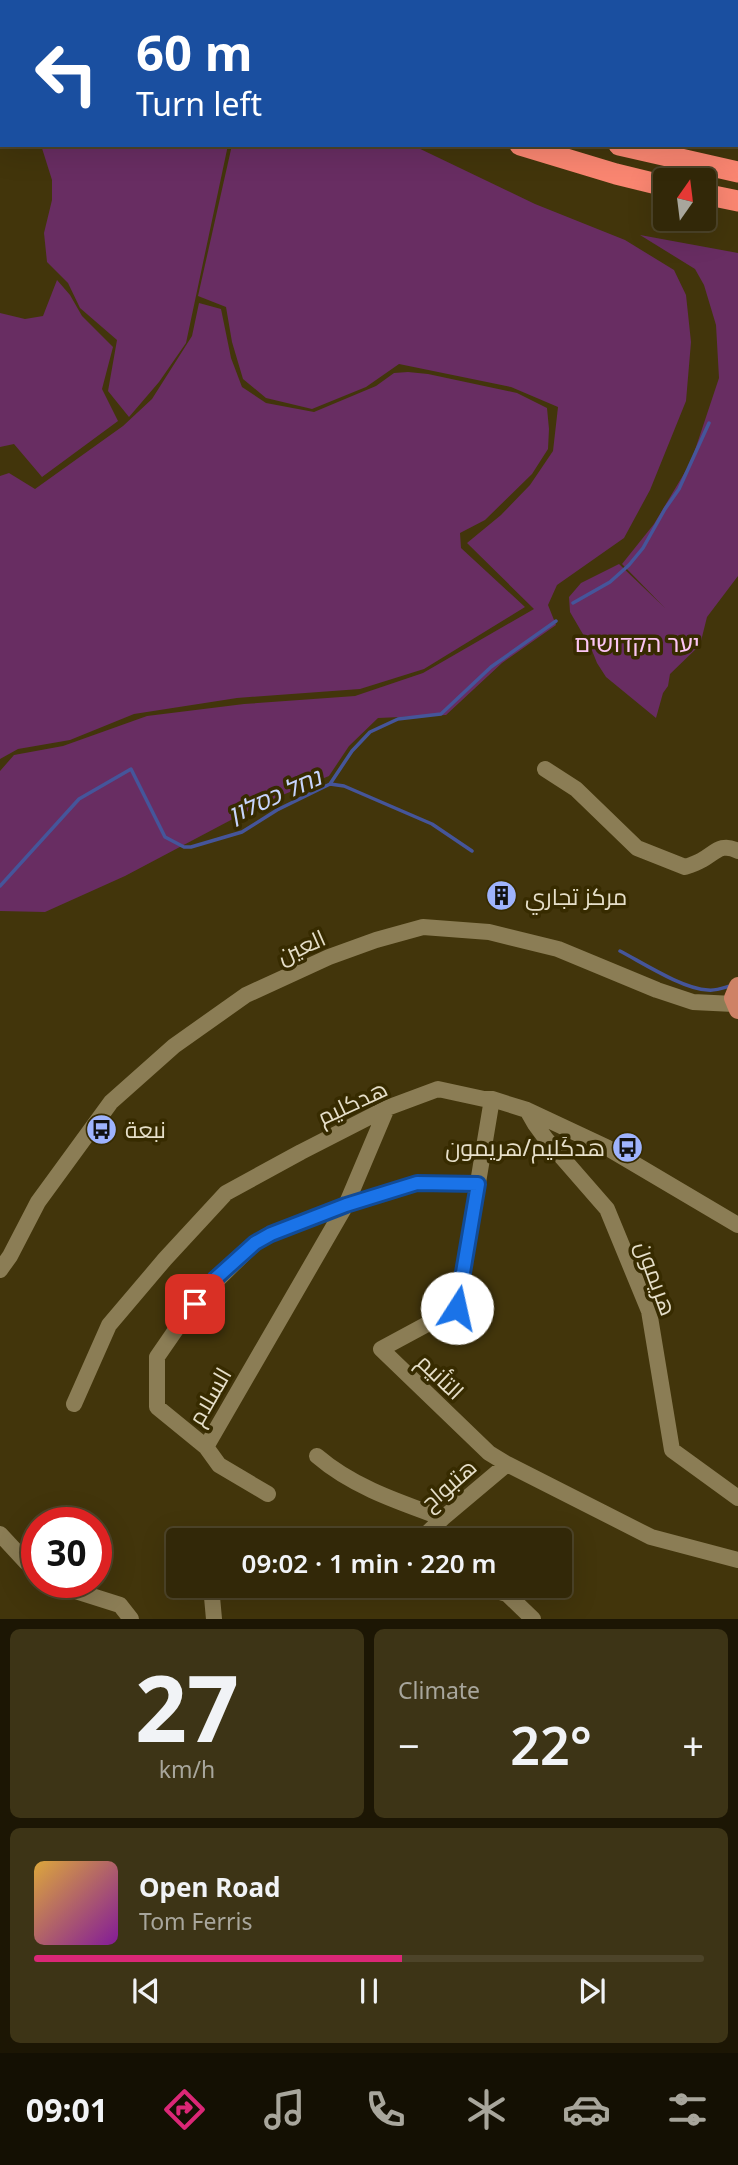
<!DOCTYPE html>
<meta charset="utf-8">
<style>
body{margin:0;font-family:"Noto Sans",Cairo,"Noto Sans Hebrew",sans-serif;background:#3d3416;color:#f1f3f6;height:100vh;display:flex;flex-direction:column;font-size:26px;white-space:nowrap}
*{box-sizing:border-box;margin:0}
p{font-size:23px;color:#a8a69c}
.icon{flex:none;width:38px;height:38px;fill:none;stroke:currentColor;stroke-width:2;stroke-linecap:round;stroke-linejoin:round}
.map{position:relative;height:1619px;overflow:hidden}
.panel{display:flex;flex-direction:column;gap:10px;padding:10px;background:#1c1604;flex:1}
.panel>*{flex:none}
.top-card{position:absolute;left:0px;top:0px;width:738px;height:147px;box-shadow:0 7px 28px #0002,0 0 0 2px #4d4429;background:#1a4fa0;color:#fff;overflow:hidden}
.needle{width:46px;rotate:14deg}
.buttons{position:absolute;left:653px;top:168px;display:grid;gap:14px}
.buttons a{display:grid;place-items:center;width:63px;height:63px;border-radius:7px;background:#322808;box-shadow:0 7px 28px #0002,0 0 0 2px #4d4429;font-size:35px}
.speed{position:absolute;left:21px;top:1507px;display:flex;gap:14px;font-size:35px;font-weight:700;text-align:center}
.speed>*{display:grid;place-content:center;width:91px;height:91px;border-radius:50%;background:#322808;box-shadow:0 7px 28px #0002,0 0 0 2px #4d4429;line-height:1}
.speed .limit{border:10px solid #d22;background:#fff;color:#111}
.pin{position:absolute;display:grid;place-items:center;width:60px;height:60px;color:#fff;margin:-30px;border-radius:14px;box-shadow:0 4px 10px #0006}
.me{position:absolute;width:77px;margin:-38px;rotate:10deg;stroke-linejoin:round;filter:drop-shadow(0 0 5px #0008)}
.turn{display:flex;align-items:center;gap:24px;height:147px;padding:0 21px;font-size:32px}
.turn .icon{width:91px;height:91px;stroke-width:2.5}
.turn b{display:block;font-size:49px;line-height:60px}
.big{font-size:52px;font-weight:600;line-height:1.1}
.panel .widget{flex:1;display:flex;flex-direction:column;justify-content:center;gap:10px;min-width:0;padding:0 24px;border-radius:10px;background:#3d3416}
.panel .dial{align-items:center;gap:0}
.dial b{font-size:91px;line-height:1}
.song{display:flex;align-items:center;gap:21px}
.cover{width:84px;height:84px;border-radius:10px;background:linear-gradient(135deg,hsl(40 70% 55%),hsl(290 70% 35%))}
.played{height:7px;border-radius:4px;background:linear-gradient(90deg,#db2777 55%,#4d4429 55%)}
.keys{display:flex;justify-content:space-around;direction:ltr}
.heat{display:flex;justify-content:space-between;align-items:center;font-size:38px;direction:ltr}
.panel .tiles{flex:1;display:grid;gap:10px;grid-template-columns:1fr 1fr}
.widget:last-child{grid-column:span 2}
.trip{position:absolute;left:166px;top:1528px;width:406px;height:70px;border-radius:7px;background:#322808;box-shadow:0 7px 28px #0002,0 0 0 2px #4d4429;font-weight:600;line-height:70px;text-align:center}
.menu{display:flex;height:112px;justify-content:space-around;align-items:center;background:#141003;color:#a8a69c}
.menu .icon{width:49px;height:49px}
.menu .selected{color:#db2777}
.menu b{font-size:32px;color:#f1f3f6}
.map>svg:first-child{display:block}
</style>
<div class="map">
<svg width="738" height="1619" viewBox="0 0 738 1619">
<rect width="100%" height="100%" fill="#42350b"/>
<path fill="#682d62" d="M3,0h183l2,2h-184z
M41,145h187l-42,198 -27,39 -30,35 -21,-26 9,-51 -37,-32 -12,-25 -21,-21 -3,-29 8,-33v-20z
M232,145h180l123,59 90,36 49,30 12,25 5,47 -5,59 -36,89 -26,48 -67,47 -9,20 8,20 -54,38 -56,52 -68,3 -29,28 -20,30 -66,27 -138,73 -80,36 -45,-1v-140l14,-16 49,-9 84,-30 97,-12 111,-8 68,-23 111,-64 -67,-66 34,-28 29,-30 23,-34 5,-44 -47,-20 -112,-23 -33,23 -54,22 -46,-11 -23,-19 -11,-37 -6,-35 -28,-11z
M640,235l98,18v323l-31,41 -7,28 -30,29 -2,12 -5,7 -7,25 -50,-41 -9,-14 -6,-15 -21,-36 -1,-15 12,-14 38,-19 46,44 -43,-44 32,-40 37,-62 28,-84 -3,-53 -12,-40 -9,-16z
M57,280l13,15 12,21 31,31 -11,42 16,32 -76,56 -28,-33 -14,3v-134l25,6 18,-3z
M199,303l22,6 10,49 11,29 24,16 48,9 62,-26 18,-13 14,-1 20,2 89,19 30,15 2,21 -1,20 -16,25 -47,46 -25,13 1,15 64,59 -101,62 -64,20 -123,9 -103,16 -64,26 -52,9 -18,10v-283l9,-3 26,16 88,-63 29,-27 40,-63z"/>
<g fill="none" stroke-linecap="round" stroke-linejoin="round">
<path stroke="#45559a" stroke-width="3.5" d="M573,603l37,-21 19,-17 14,-17 22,-39 14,-20 30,-66
M330,784l22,-33 18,-19 28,-13 43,-5 50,-47 65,-46
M0,886l79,-87 52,-30 34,68 19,10h7l51,-15 35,-22 53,-26 14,2 88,38 40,27
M620,951c23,12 63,38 88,39 8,1 15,-2 22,-4"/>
<path stroke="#8b7d55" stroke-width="16" d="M660,0l1,2
M737,61l1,1
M545,769l31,20 61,59 48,19c6,-2 12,-4 17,-7 13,-7 19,-18 36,-9
M492,1099l-35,209 -76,41 108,104 18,11 144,73 87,23
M387,1108l-41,97 -140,242 -49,-40v-50l29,-42 19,-23 50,-49 15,-9 76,-29 71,-22 61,1
M527,1110l8,14 11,15 61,70 42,102 23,139 66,48
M0,1270l10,-14 28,-54 73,-100 63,-56 72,-51 83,-38 47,-17 47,-13 66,5 69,17 99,41 36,12 41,2
M74,1404l35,-79 56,-66 61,-66 75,-41 86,-44 51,-19 46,10h8l35,11 79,37 132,78
M206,1447l13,18 49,29
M317,1456c36,31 82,46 126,62
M0,1534l26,28 11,8
M420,1540l23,-22 64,-54
M54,1582l6,4 60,19 11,14
M211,1586l3,33
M263,1586l1,3
M480,1586l27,8 26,25"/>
<path stroke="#ce8266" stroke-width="18" d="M738,986l-5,12 5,12"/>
<path stroke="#fa8671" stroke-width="21" d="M213,0l3,2
M270,0l3,2
M520,145l96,29 49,12
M619,145l119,27
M704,194l34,7"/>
</g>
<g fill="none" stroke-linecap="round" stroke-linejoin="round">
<defs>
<path id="route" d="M195,1304l20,-25 40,-36 16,-9 75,-29 71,-22 61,1 -21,124"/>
</defs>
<use href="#route" stroke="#114b97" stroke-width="18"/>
<use href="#route" stroke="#1a73e8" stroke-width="12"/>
</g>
<defs>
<symbol id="building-disc" viewBox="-11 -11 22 22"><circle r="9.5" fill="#9eb3fd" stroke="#372b00"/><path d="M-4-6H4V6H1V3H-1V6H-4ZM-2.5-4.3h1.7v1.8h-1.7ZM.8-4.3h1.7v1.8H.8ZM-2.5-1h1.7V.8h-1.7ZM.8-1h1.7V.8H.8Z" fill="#111"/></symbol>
<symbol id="bus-disc" viewBox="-11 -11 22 22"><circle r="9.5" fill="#9eb3fd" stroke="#372b00"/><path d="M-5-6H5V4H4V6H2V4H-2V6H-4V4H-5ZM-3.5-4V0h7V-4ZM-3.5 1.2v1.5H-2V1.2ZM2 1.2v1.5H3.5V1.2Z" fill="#111"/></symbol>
</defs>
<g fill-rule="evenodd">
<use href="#building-disc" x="484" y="878" width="35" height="35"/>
<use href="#bus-disc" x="84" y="1112" width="35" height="35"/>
<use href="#bus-disc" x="610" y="1130" width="35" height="35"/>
</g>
<g text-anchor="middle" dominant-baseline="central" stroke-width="7" stroke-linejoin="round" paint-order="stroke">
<g font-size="23" fill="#fcc5f4" stroke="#372b00">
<text x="637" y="643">יער הקדושים</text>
</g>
<g font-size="23" fill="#e6dfc9" stroke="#372b00" text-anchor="start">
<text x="525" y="896">مركز تجاري</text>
<text x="125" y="1129">نبعة</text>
<text x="605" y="1147" text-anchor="end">هدكَليم/هريمون</text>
</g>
<g font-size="23" fill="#e6dfc9" stroke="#372b00">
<text transform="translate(301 946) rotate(-24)">العين</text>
<text transform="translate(352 1102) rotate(-25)">هدكليم</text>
<text transform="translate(657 1278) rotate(70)">هريمون</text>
<text transform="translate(441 1376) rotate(44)">التأنيم</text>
<text transform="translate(209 1396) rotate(-60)">السلام</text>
<text transform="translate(448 1484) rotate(-41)">هتبواح</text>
</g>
<g font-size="24" font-style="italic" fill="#c7d4fc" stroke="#372b00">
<text transform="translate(274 795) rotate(-24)">נחל כסלון</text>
</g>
</g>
</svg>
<div class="buttons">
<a><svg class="needle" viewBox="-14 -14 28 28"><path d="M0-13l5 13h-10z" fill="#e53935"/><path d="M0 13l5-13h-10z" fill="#a8a69c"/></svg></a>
</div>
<div class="speed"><div class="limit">30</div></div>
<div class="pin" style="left:195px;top:1304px;background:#d93025"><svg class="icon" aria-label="arrive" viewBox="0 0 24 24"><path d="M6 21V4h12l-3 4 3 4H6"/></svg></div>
<svg class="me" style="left:457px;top:1308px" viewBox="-20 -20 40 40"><circle r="19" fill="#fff"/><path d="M0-13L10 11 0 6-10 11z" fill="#1a73e8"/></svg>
<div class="trip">09:02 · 1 min · 220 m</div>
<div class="top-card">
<div class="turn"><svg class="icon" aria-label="left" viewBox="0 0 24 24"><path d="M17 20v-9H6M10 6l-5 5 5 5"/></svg><div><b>60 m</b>Turn left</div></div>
</div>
</div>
<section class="panel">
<div class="tiles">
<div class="widget dial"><b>27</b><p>km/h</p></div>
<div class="widget"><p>Climate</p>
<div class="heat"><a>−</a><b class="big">22°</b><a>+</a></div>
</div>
<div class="widget">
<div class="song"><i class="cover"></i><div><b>Open Road</b><p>Tom Ferris</p></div></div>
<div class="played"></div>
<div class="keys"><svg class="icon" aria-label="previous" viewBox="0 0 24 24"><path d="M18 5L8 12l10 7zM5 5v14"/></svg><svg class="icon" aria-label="pause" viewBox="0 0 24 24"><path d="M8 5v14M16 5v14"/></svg><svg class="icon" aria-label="next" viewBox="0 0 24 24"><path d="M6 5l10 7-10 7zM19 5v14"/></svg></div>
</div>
</div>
</section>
<nav class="menu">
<b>09:01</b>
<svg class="icon selected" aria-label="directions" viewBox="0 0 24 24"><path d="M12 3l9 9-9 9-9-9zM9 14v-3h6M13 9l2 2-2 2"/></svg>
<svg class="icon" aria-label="music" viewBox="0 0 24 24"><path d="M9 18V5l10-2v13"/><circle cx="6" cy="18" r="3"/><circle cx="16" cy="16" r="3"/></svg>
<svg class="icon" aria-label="phone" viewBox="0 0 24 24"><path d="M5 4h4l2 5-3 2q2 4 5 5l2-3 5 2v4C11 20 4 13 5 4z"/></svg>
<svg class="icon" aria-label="climate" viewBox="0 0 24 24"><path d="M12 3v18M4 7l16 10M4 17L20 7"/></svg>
<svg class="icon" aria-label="car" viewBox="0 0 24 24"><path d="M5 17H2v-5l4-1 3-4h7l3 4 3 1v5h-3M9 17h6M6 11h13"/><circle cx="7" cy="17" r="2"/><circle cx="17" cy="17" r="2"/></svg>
<svg class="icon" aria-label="filters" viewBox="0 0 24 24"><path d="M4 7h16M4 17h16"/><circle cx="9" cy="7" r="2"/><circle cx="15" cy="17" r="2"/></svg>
</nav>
